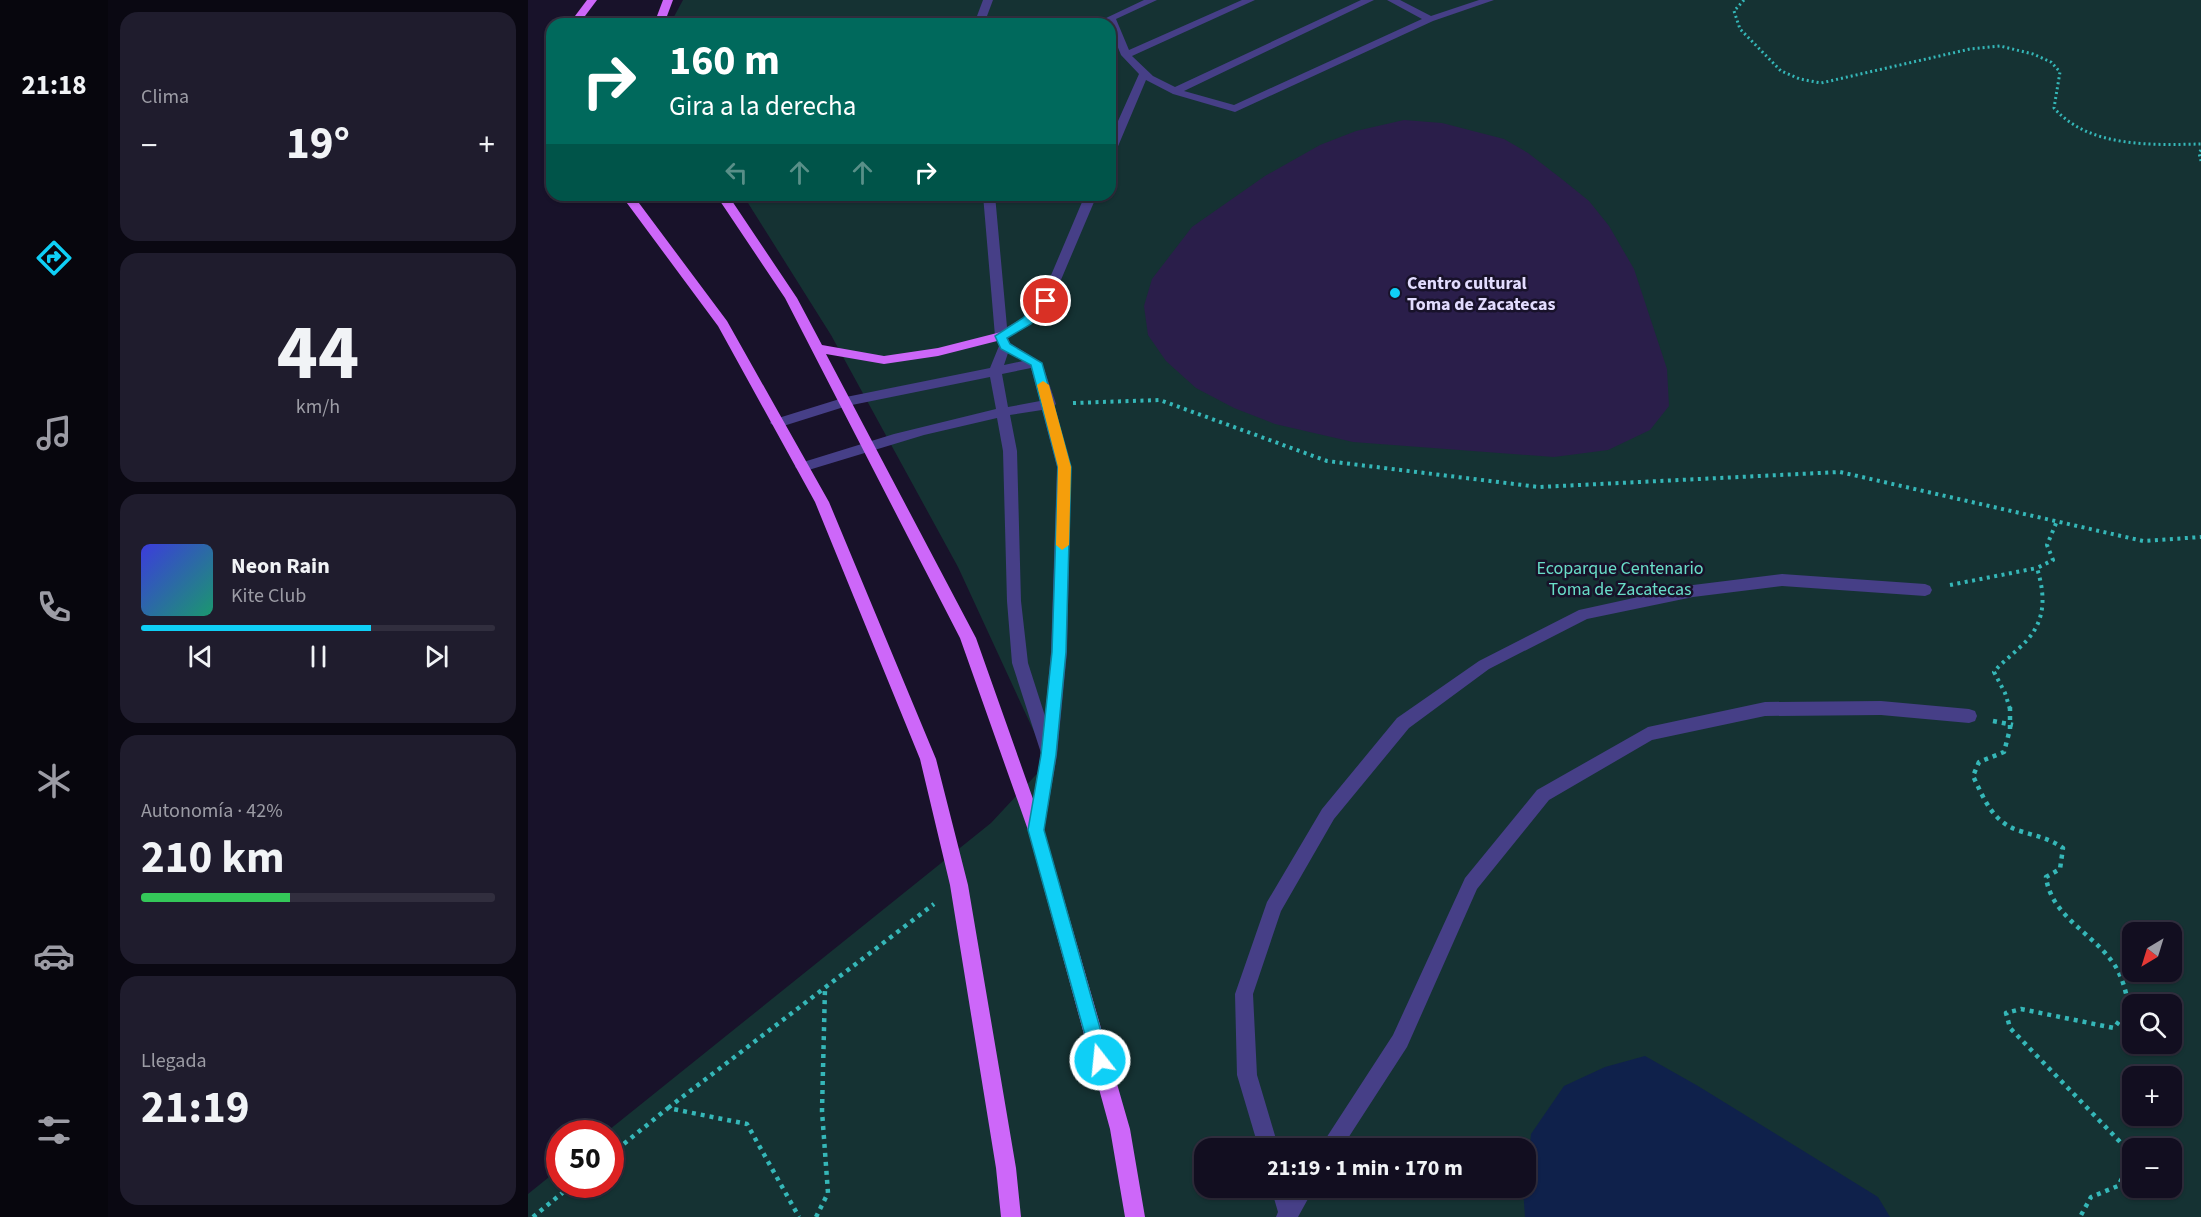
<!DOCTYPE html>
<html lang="es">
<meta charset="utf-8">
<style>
body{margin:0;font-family:"Source Sans 3",sans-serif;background:#1f1c2d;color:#f1f3f6;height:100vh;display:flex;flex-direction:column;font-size:22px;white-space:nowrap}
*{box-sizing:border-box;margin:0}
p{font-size:20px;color:#9c9ca5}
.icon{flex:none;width:33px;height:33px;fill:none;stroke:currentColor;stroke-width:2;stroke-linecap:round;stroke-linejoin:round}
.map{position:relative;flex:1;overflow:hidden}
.drawer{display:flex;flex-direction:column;gap:12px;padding:12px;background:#0a0812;width:420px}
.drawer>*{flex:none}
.guide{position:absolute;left:18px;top:18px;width:570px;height:183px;border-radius:18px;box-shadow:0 2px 4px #0004,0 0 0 2px #312e3e;background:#00695c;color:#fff;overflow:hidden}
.needle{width:39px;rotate:218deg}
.fabs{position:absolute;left:1594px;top:922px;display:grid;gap:12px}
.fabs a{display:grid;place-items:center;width:60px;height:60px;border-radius:12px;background:#120e20;box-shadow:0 2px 4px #0004,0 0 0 2px #312e3e;font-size:30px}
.speed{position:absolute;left:18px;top:1120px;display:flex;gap:12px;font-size:30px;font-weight:700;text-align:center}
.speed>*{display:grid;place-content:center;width:78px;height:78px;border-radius:50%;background:#120e20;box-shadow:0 2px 4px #0004,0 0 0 2px #312e3e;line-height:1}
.speed .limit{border:9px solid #d22;background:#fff;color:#111}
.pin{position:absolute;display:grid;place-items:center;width:51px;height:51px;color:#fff;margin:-26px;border:3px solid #fff;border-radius:50%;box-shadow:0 2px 6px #0007}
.me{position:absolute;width:66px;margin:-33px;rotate:344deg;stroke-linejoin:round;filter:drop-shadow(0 0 4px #0008)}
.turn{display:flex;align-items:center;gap:21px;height:126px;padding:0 24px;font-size:27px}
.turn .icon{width:78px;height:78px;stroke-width:2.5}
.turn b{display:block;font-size:42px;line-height:51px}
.lanes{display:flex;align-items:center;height:57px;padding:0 24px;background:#0003;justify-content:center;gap:30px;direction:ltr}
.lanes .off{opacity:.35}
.big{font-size:45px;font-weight:700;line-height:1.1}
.drawer .tile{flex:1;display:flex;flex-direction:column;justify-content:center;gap:9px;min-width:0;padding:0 21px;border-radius:18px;background:#1f1c2d}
.drawer .dial{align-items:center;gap:0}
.dial b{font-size:78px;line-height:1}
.song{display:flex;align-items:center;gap:18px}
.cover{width:72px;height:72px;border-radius:9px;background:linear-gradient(135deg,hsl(240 70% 55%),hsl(160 70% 35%))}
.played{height:6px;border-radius:3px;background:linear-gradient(90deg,#0fcff6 65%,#312e3e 65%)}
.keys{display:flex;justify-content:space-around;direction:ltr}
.heat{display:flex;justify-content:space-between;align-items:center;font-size:33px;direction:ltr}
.charge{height:9px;border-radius:4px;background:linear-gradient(90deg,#34c759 42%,#312e3e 0)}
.trip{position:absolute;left:666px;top:1138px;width:342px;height:60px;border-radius:18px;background:#120e20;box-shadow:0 2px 4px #0004,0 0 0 2px #312e3e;font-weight:700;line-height:60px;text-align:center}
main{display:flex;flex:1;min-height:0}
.menu{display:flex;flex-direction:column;width:108px;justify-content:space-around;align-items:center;background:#07060d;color:#9c9ca5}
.menu .icon{width:42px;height:42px}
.menu .current{color:#0fcff6}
.menu b{font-size:27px;color:#f1f3f6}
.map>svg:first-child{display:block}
</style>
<main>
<nav class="menu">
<b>21:18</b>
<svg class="icon current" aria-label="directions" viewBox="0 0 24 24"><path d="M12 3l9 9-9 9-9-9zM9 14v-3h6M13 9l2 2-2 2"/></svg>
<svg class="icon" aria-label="music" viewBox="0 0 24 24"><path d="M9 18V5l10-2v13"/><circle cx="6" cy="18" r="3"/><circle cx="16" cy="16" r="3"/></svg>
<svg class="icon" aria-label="phone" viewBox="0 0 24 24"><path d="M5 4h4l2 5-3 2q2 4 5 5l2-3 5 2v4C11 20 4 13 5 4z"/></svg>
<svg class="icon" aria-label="climate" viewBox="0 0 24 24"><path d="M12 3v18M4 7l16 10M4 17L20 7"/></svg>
<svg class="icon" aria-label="car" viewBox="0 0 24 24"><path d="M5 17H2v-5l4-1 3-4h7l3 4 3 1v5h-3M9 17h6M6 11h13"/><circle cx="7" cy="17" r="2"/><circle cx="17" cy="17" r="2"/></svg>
<svg class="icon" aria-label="filters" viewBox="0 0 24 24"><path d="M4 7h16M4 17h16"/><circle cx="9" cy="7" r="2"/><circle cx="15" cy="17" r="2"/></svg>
</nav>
<section class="drawer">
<div class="tile"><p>Clima</p>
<div class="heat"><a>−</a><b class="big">19°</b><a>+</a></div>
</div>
<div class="tile dial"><b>44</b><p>km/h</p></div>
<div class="tile">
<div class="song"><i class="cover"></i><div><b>Neon Rain</b><p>Kite Club</p></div></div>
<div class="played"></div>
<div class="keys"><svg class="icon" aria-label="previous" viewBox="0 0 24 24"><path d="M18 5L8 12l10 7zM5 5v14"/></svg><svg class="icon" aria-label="pause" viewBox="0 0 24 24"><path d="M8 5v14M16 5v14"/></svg><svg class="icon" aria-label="next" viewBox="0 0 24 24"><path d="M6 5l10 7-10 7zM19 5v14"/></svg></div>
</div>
<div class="tile"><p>Autonomía · 42%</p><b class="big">210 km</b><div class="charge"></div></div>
<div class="tile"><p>Llegada</p><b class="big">21:19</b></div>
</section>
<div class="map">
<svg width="1673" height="1217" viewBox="0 0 1673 1217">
<rect width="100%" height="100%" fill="#18122a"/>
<path fill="#153233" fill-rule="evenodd" d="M155,0h1518v1217h-1673v-23l31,-25 1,16h50v-51h-6l387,-311 57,-61 -90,-195 -127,-232 -88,-140h367v-171h-440zM1605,933h39v39h-39zM1605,1005h39v39h-39zM1605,1077h39v39h-39zM676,1149h322v39h-322zM1605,1149h39v39h-39z"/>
<path fill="#0f214b" d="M1117,1056l53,30 180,111 12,20h-365l-2,-29h3l5,-54 33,-48 41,-19z"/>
<path fill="#2a1e4a" d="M876,120l38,3 62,16 24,14 35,27 26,21 20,25 25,43 33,100 2,37 -19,24 -42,20 -54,7 -201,-15 -78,-18 -41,-16 -38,-20 -30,-27 -18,-26 -4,-29 8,-27 40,-52 73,-51 55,-31 36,-14z"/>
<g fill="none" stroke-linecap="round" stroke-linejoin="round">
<path stroke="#35b7b8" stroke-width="3" stroke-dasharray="2 3" stroke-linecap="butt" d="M1216,0l-10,11 6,18 41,42 19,8 21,4 149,-34 30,-3 33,8 18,8 9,10 -6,36c35,40 98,37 147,36
M1673,150l-2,3 2,8"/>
<path stroke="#35b7b8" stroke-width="4" stroke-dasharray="3 4.5" stroke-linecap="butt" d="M545,403l87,-3 167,61 212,26 301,-15 303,69 58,-4
M1422,585l87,-17
M1482,709l-5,-16 -11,-21c7,-9 16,-15 24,-23 27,-23 29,-48 19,-81l16,-8 -6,-15 10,-24"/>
<path stroke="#35b7b8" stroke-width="4.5" stroke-dasharray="4 5" stroke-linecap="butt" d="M1482,707v22l-6,23 -25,10 -6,14c11,23 20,47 47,55 15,5 29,7 43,17l-3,21 -14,8c5,38 44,55 65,83 11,14 15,31 18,48l-15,20 -93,-19 -15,4 4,15 114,118 5,19 -11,21 -27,11 -11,20
M1465,721l20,4
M140,1108l266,-204
M82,1155l58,-47 79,16 52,93
M5,1217l39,-32
M288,1217l12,-24 -6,-82 3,-123"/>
<path fill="#463f87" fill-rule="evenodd" d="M455,0h10l-9,24h-10z
M616,0h13l-41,19 13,31 113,-50h13l-123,56 21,20 22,11 186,-87h13l-190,91 50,14 188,-86 -35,-19h13l31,16 48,-16h15l-61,21 -198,91 -62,-18 -27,-14 -30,71 -6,3v-15l29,-65 -18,-19 -15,-37z
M455,195h12l12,132 16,-9 18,-19 44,-104h12l-45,106 -21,23 -23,14 2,5 32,20 14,41 -2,2 17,61 -4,185 -10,103 -13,75 -2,5 -6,2 -6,-2 -2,-5 13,-77 -29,-90 -5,-62 -4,-150 -6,-33 -73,17 -122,37 -7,-5 2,-3 97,-30 102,-25 -6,-32 -143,29 -70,22 -7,-5 2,-3 74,-23 144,-29 9,-22 -4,-10zM480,353l15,8 -19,4zM503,368l9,33 -32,6 -6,-33zM514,410l15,57 -6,185 -6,64 -17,-53 -7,-62 -4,-150 -7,-36z
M1254,574l143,10 5,2 2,4 -2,4 -5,2 -143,-10 -89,11 -106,22 -98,50 -80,59 -75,91 -53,92 -28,83 4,81 22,74h-20l-22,-74 -2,-81 32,-92 55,-93 75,-91 82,-57 100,-51 114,-25z
M1353,701l88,8 6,2 2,5 -2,5 -6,2 -88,-8 -116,1 -113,24 -103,60 -72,89 -70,158 -66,102h-22l74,-114 72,-157 72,-88 111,-63 117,-25z
M743,1188h43l-16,29h-22l2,-5z"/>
<path fill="#cd67f9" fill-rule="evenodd" d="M59,0h10l-18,24h-10z
M135,0h10l-9,24h-10z
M93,195h12l94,126 102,181 107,257 32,126 48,283 5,49h-20l-5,-49 -46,-283 -30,-126 -105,-257 -97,-176z
M188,195h12l69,103 25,47 62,11 54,-8 63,-16 6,4 -2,3 -67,17 -54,8 -58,-10 150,284 68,192 86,299 15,88h-20l-15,-88 -82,-299 -68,-192 -175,-340z"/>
</g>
<path fill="#0fcff6" stroke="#0a87a0" stroke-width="1.5" d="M518,297l5,4 -20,23 -24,14 3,6 32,19 29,104 -5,185 -10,103 -12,75 65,230 -3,6 -6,2 -6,-2 -2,-6 -64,-230 13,-75 11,-103 6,-185 -27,-102 -30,-16 -6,-13 28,-18 19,-20z"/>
<path fill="#f59e0b" d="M515,381l6,4 22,82 -2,78 -7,5 -6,-5 2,-78 -21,-82z"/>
<circle fill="#0fcff6" stroke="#18122a" stroke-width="2" cx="867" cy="293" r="6"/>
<g text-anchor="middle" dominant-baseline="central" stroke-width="5" stroke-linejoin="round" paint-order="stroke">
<g font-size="18" font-weight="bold" fill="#e2dcfe" stroke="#18122a" text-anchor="start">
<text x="879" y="283">Centro cultural<tspan x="879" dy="21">Toma de Zacatecas</tspan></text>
</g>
<g font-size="18" fill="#69ddc8" stroke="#18122a">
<text x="1092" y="568">Ecoparque Centenario<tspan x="1092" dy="21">Toma de Zacatecas</tspan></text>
</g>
</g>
</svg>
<div class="fabs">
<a><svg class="needle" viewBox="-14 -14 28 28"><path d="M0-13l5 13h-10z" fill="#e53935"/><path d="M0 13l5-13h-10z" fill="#9c9ca5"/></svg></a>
<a><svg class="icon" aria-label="search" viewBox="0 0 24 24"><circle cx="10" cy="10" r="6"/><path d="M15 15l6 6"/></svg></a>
<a>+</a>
<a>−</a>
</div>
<div class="speed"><div class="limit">50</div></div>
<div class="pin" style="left:518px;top:301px;background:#d93025"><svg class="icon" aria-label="arrive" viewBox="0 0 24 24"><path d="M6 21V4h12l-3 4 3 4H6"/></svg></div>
<svg class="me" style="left:572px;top:1060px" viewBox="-20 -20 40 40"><circle r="17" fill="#0fcff6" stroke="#fff" stroke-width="3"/><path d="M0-11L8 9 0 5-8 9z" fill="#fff"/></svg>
<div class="trip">21:19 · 1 min · 170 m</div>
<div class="guide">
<div class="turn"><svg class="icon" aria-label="right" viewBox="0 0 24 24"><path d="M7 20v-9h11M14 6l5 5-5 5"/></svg><div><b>160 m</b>Gira a la derecha</div></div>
<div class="lanes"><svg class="icon off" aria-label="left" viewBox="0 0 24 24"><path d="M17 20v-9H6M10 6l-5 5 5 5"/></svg><svg class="icon off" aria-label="ahead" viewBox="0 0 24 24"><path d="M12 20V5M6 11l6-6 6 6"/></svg><svg class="icon off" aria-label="ahead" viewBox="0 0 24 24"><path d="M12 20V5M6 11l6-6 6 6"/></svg><svg class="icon" aria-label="right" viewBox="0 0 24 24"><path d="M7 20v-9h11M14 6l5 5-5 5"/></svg></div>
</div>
</div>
</main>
